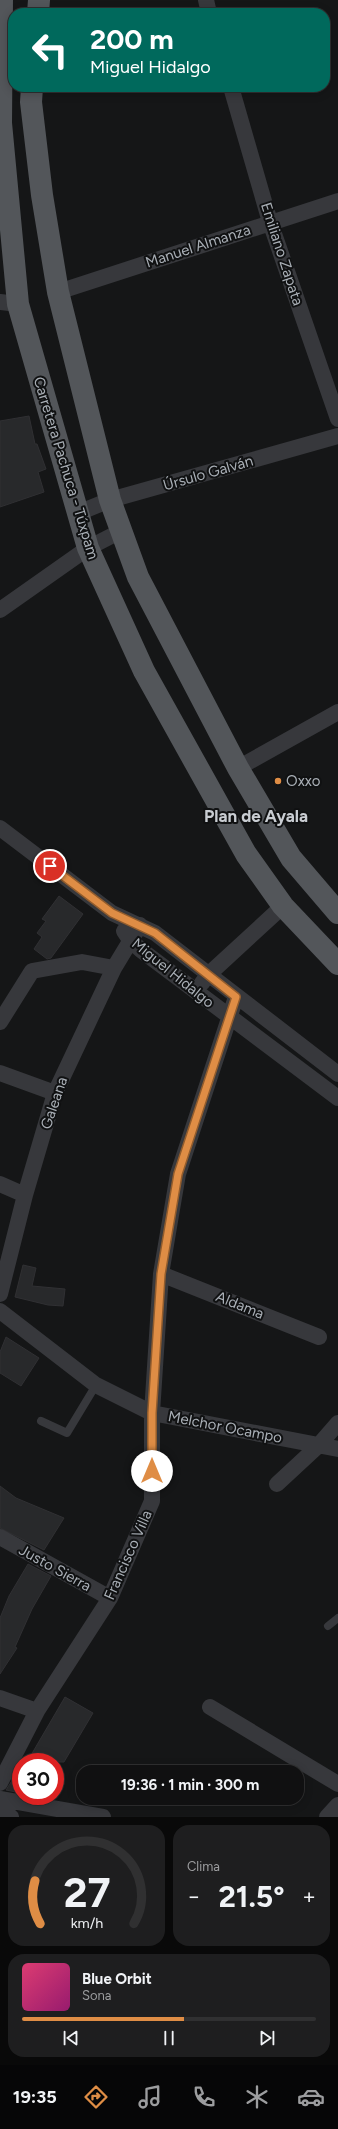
<!DOCTYPE html>
<html lang="es">
<meta charset="utf-8">
<style>
body{margin:0;font-family:Figtree,sans-serif;background:#1e1e1f;color:#f1f3f6;height:100vh;display:flex;flex-direction:column;font-size:15px;white-space:nowrap}
*{box-sizing:border-box;margin:0}
p{font-size:13px;color:#9c9d9f}
.icon{flex:none;width:22px;height:22px;fill:none;stroke:currentColor;stroke-width:2;stroke-linecap:round;stroke-linejoin:round}
.map{position:relative;height:1817px;overflow:hidden}
.side{display:flex;flex-direction:column;gap:8px;padding:8px;background:#090909;flex:1}
.side>*{flex:none}
.guide{position:absolute;left:8px;top:8px;width:322px;height:84px;border-radius:16px;box-shadow:0 2px 10px #0003,0 0 0 1px #303031;background:#00695c;color:#fff;overflow:hidden}
.speed{position:absolute;left:12px;top:1753px;display:flex;gap:8px;font-size:20px;font-weight:700;text-align:center}
.speed>*{display:grid;place-content:center;width:52px;height:52px;border-radius:50%;background:#101011;box-shadow:0 2px 10px #0003,0 0 0 1px #303031;line-height:1}
.speed .limit{border:6px solid #d22;background:#fff;color:#111}
.pin{position:absolute;display:grid;place-items:center;width:34px;height:34px;color:#fff;margin:-17px;border:2px solid #fff;border-radius:50%;box-shadow:0 1px 4px #0007}
.me{position:absolute;width:44px;margin:-22px;rotate:0deg;stroke-linejoin:round;filter:drop-shadow(0 0 3px #0008)}
.turn{display:flex;align-items:center;gap:14px;height:84px;padding:0 16px;font-size:18px}
.turn .icon{width:52px;height:52px;stroke-width:2.5}
.turn b{display:block;font-size:28px;line-height:34px}
.big{font-size:30px;font-weight:700;line-height:1.1}
.side .card{flex:1;display:flex;flex-direction:column;justify-content:center;gap:6px;min-width:0;padding:0 14px;border-radius:16px;background:#1e1e1f}
.side .dial{align-items:center;gap:0}
.dial svg{height:104px;overflow:visible;fill:none;stroke:#303031;stroke-width:7;stroke-linecap:round;text-anchor:middle}
.dial text{fill:#f1f3f6;stroke:none}
.song{display:flex;align-items:center;gap:12px}
.cover{width:48px;height:48px;border-radius:6px;background:linear-gradient(135deg,hsl(340 70% 55%),hsl(320 70% 35%))}
.played{height:4px;border-radius:2px;background:linear-gradient(90deg,#df8d45 55%,#303031 55%)}
.keys{display:flex;justify-content:space-around;direction:ltr}
.heat{display:flex;justify-content:space-between;align-items:center;font-size:22px;direction:ltr}
.side .tiles{flex:1;display:grid;gap:8px;grid-template-columns:1fr 1fr}
.card:last-child{grid-column:span 2}
.trip{position:absolute;left:76px;top:1765px;width:228px;height:40px;border-radius:16px;background:#101011;box-shadow:0 2px 10px #0003,0 0 0 1px #303031;font-weight:700;line-height:40px;text-align:center}
.dock{display:flex;height:64px;justify-content:space-around;align-items:center;background:#060607;color:#9c9d9f}
.dock .icon{width:28px;height:28px}
.dock .active{color:#df8d45}
.dock b{font-size:18px;color:#f1f3f6}
.map>svg:first-child{display:block}
</style>
<div class="map">
<svg width="338" height="1817" viewBox="0 0 338 1817">
<rect width="100%" height="100%" fill="#151617"/>
<path fill="#28292b" stroke="#303033" d="M29,416l6,28h2l9,25 -8,3 6,20 -44,15v-86z
M59,896l24,18 -32,44 -4,1 -13,-10 8,-12 -5,-4 9,-12 -4,-2z
M23,1265l13,3 -4,18 33,3 -2,17 -15,-1 -33,-8z
M6,1337l33,21 -18,28 -21,-13v-21z
M0,1486l16,12 48,20 -20,32 -44,-22z
M28,1564l23,12 -19,33 -17,38 2,1 -17,26v-56l9,-22z
M65,1697l28,16 -29,49h-37z
M15,1776l6,1v16l-15,-3z"/>
<g fill="none" stroke-linecap="round" stroke-linejoin="round">
<path stroke="#37383c" stroke-width="8" d="M41,1421l26,12 29,-48
M328,1626l10,-8"/>
<path stroke="#37383c" stroke-width="16" d="M206,0l3,13
M231,87l39,135 68,197
M58,292l280,-91
M0,302l18,2
M78,513l32,-13 228,-64
M0,610l88,-62 33,-17
M238,768l100,-56
M0,828l112,85 43,20 183,141
M124,931l6,9 11,10 197,148
M202,983l6,-8 75,-69
M0,1022l32,-51 50,-9 32,6
M0,1073l55,20
M0,1184l25,11
M161,1274l158,63
M0,1294l25,-99 30,-102 59,-125 26,-43
M0,1311l96,74 56,28 186,36
M277,1484l41,-38 20,-23
M0,1537l110,61
M0,1698l37,13
M210,1707l128,77
M0,1783l37,-72 73,-113 42,-97v-88l9,-139 17,-100 58,-177
M0,1799l103,18
M0,1809l11,8
M327,1817l11,-12"/>
<path stroke="#53565a" stroke-width="22" d="M2,0l-1,123 17,181 70,244 56,123 102,183 37,52 55,58
M38,13l1,-13
M32,87l-1,15 11,93 16,97 52,208 28,77 100,191 53,90 47,55"/>
</g>
<g fill="none" stroke-linecap="round" stroke-linejoin="round">
<defs>
<path id="route" d="M50,866l62,47 43,20 81,64 -58,177 -17,100 -9,139v58"/>
</defs>
<use href="#route" stroke="#915c2d" stroke-width="10"/>
<use href="#route" stroke="#df8d45" stroke-width="7"/>
</g>
<circle fill="#df8d45" stroke="#101112" stroke-width="1.5" cx="278" cy="781" r="4"/>
<g text-anchor="middle" dominant-baseline="central" stroke-width="4" stroke-linejoin="round" paint-order="stroke">
<g font-size="15" fill="#a9afb6" stroke="#101112">
<text transform="translate(198 246) rotate(-18)">Manuel Almanza</text>
<text transform="translate(282 254) rotate(72)">Emiliano Zapata</text>
<text transform="translate(66 468) rotate(73)">Carretera Pachuca - Túxpam</text>
<text transform="translate(208 473) rotate(-16)">Úrsulo Galván</text>
<text transform="translate(173 973) rotate(39)">Miguel Hidalgo</text>
<text transform="translate(54 1103) rotate(-71)">Galeana</text>
<text transform="translate(240 1305) rotate(22)">Aldama</text>
<text transform="translate(225 1427) rotate(11)">Melchor Ocampo</text>
<text transform="translate(128 1555) rotate(-66)">Francisco Villa</text>
<text transform="translate(55 1568) rotate(29)">Justo Sierra</text>
</g>
<g font-size="15" fill="#a9afb6" stroke="#101112" text-anchor="start">
<text x="286" y="781">Oxxo</text>
</g>
<g font-size="17" font-weight="bold" fill="#c9cdd2" stroke="#101112">
<text x="256" y="816">Plan de Ayala</text>
</g>
</g>
</svg>
<div class="speed"><div class="limit">30</div></div>
<div class="pin" style="left:50px;top:866px;background:#d93025"><svg class="icon" aria-label="arrive" viewBox="0 0 24 24"><path d="M6 21V4h12l-3 4 3 4H6"/></svg></div>
<svg class="me" style="left:152px;top:1471px" viewBox="-20 -20 40 40"><circle r="19" fill="#fff"/><path d="M0-13L10 11 0 6-10 11z" fill="#df8d45"/></svg>
<div class="trip">19:36 · 1 min · 300 m</div>
<div class="guide">
<div class="turn"><svg class="icon" aria-label="left" viewBox="0 0 24 24"><path d="M17 20v-9H6M10 6l-5 5 5 5"/></svg><div><b>200 m</b>Miguel Hidalgo</div></div>
</div>
</div>
<section class="side">
<div class="tiles">
<div class="card dial"><svg viewBox="0 0 100 80">
<path d="M14 69A42 42 0 1 1 86 69"/>
<path d="M14 69A42 42 0 0 1 10 36" stroke="#df8d45"/>
<text x="50" y="56" font-size="32" font-weight="700">27</text>
<text x="50" y="72" font-size="11">km/h</text>
</svg></div>
<div class="card"><p>Clima</p>
<div class="heat"><a>−</a><b class="big">21.5°</b><a>+</a></div>
</div>
<div class="card">
<div class="song"><i class="cover"></i><div><b>Blue Orbit</b><p>Sona</p></div></div>
<div class="played"></div>
<div class="keys"><svg class="icon" aria-label="previous" viewBox="0 0 24 24"><path d="M18 5L8 12l10 7zM5 5v14"/></svg><svg class="icon" aria-label="pause" viewBox="0 0 24 24"><path d="M8 5v14M16 5v14"/></svg><svg class="icon" aria-label="next" viewBox="0 0 24 24"><path d="M6 5l10 7-10 7zM19 5v14"/></svg></div>
</div>
</div>
</section>
<nav class="dock">
<b>19:35</b>
<svg class="icon active" aria-label="directions" viewBox="0 0 24 24"><path d="M12 3l9 9-9 9-9-9zM9 14v-3h6M13 9l2 2-2 2"/></svg>
<svg class="icon" aria-label="music" viewBox="0 0 24 24"><path d="M9 18V5l10-2v13"/><circle cx="6" cy="18" r="3"/><circle cx="16" cy="16" r="3"/></svg>
<svg class="icon" aria-label="phone" viewBox="0 0 24 24"><path d="M5 4h4l2 5-3 2q2 4 5 5l2-3 5 2v4C11 20 4 13 5 4z"/></svg>
<svg class="icon" aria-label="climate" viewBox="0 0 24 24"><path d="M12 3v18M4 7l16 10M4 17L20 7"/></svg>
<svg class="icon" aria-label="car" viewBox="0 0 24 24"><path d="M5 17H2v-5l4-1 3-4h7l3 4 3 1v5h-3M9 17h6M6 11h13"/><circle cx="7" cy="17" r="2"/><circle cx="17" cy="17" r="2"/></svg>
</nav>
